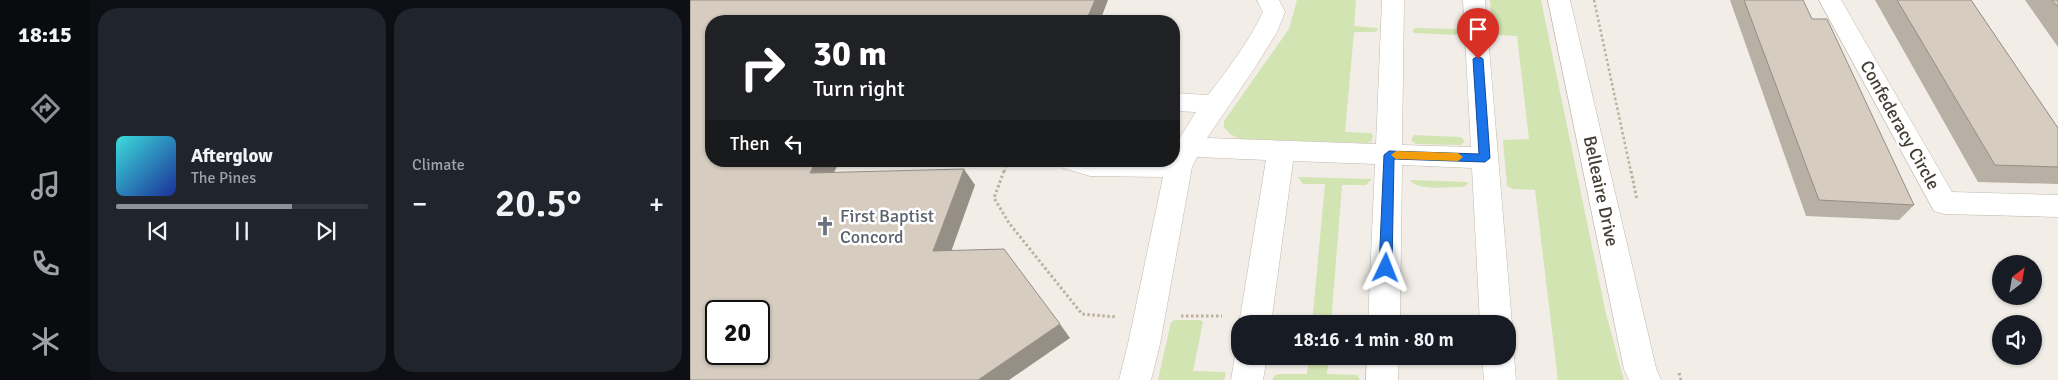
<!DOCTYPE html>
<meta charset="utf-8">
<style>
body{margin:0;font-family:Signika,sans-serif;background:#20242c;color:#f1f3f6;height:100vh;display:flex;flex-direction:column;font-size:19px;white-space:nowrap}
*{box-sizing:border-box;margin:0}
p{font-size:16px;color:#9ea1a6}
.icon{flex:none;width:28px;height:28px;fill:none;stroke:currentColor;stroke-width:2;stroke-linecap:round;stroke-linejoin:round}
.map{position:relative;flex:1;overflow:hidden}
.details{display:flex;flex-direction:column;gap:8px;padding:8px;background:#0d0f14;width:600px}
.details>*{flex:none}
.hud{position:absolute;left:15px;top:15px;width:475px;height:152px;border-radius:20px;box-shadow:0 1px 4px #0004;background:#202124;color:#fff;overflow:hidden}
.needle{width:32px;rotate:31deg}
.controls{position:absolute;left:1302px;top:255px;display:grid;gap:10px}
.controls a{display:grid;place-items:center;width:50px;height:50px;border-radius:50%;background:#171b24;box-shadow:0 1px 4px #0004;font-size:25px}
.speed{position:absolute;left:15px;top:300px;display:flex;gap:10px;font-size:25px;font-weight:700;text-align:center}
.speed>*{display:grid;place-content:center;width:65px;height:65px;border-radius:50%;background:#171b24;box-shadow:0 1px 4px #0004;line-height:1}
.speed .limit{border:2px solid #111;border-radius:8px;background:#fff;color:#111}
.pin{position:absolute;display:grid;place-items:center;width:42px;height:42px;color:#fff;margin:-51px -21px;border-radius:50% 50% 50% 0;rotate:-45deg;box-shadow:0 0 5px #0007}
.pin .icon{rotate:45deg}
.me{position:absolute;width:55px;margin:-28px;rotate:2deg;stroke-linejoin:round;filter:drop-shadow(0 0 4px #0008)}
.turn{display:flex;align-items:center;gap:18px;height:105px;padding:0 25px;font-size:22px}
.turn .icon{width:65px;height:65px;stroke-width:2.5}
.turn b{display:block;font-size:35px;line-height:42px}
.then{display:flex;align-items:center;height:48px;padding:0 25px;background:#0003;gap:10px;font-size:19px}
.big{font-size:38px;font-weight:600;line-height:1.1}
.details .tile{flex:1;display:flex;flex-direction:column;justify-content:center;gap:8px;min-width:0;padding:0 18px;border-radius:20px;background:#20242c}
.song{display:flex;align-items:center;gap:15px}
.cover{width:60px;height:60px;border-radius:8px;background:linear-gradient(135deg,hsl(180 70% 55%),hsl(230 70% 35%))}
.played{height:5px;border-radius:2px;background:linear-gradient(90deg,#8c9099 70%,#363941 70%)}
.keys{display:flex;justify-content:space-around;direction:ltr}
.heat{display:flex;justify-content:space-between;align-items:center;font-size:28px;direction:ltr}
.details .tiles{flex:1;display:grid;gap:8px;grid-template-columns:repeat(2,1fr)}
.trip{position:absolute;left:541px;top:315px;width:285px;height:50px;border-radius:20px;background:#171b24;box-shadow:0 1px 4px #0004;font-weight:600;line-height:50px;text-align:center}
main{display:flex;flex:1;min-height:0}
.tab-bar{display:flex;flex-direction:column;width:90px;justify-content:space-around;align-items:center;background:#090b0e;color:#9ea1a6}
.tab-bar .icon{width:35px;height:35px}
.tab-bar .selected{color:#8c9099}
.tab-bar b{font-size:22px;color:#f1f3f6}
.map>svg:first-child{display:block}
</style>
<main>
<nav class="tab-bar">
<b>18:15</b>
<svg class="icon selected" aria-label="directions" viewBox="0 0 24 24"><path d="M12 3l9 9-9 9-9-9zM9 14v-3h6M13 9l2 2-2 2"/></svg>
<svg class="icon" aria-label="music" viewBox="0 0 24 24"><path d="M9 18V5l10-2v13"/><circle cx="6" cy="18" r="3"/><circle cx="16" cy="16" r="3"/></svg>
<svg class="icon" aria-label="phone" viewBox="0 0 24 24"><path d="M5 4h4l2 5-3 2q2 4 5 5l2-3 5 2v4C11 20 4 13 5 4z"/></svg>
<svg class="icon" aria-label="climate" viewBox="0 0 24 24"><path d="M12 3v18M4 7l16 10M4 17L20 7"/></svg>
</nav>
<section class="details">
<div class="tiles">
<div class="tile">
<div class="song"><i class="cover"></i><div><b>Afterglow</b><p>The Pines</p></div></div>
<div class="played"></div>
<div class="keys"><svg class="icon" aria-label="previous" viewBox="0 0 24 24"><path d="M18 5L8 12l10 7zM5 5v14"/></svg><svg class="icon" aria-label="pause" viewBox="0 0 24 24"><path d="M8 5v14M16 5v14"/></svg><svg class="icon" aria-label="next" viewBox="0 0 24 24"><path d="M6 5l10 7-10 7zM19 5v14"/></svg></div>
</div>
<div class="tile"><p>Climate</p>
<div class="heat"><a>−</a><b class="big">20.5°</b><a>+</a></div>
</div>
</div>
</section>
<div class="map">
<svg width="1368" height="380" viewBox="0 0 1368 380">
<rect width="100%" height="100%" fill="#f2eee7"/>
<path fill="#d1e4b2" d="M607,0h59l-2,26 23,2 1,2 -3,2h-21l-9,100 25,1 3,2 -1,6 -5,2 -127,-4 -10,-5 -6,-7v-6l65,-92z
M800,0h51l65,314 18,66h-66l-23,-190 -22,-1 -6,-3 -4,-46 26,-1 -12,-103 -19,-1 -5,-2z
M725,28l42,1 2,4 -3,2 -41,-2 -3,-2z
M724,135l46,2 5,4 -4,4 -45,-1 -5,-4z
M608,177l74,2 -6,6h-24l-11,139h-19l13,-140h-22z
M720,180l58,2 -2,4 -5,1c-12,0 -44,4 -51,-7z
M485,320h25l3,2 -10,49 30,1 3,1 -2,7h-66l13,-58z
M619,356h20l-2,18 30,1 3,5h-88l3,-5 4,-1h28z"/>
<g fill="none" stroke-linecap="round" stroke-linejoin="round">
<defs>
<path id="minor" d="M567,0h22l6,12 -8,20 -21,34 -49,72 169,6 6,-144h22l-2,145 69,2 -8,-147h22l27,324 -4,9v-9h-28l-8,-156 -70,-3 -2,159h-32l7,-160 -82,-3 -22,163h-31v1l-1,-1 27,-164 -69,-3 -5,10 -32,177 -9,36h-32l9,-36 35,-167 -73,-1 -27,-8 -4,-7h115v-14l22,-35 -22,-1v-18l34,2c21,-27 40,-52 55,-83z
M858,0h22l86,368 5,12h-32l-5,-11z
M1129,0h22l111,192 106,3v22l-114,-3 -10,-3z
M550,345v11h27l-4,24h-32l4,-24z
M818,345l6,11 2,24h-32l-2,-24h26z
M677,356h32l-1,24h-32z"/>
</defs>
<use href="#minor" stroke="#c0b8ad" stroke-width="1"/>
<path stroke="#beb09c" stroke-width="2.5" stroke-dasharray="2.5 2.5" stroke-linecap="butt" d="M904,0l37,172
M314,172l2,-5"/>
<path stroke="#beb09c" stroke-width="3" stroke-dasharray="2.5 2.5" stroke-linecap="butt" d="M314,171l-10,27 15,25 73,91 35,3
M941,171l6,29
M491,316h41
M989,373l2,7"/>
<use href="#minor" fill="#fff" fill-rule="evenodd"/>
</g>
<path fill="#b8afa5" d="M1040,0h73l9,19 102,186 -15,15 -93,-4z
M1185,0h96l87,128v56l-80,-2z
M1335,0h33v47z"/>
<path fill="#968f86" d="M405,0h13l-8,21h-14z
M126,161h24l-15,28 -15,-16z
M274,169l11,16 -29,81 -13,-15z
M370,324l10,14 -61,42h-31z"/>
<path fill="#d6ccc0" stroke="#968f86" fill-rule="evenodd" d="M1,0h404l-9,21h-375v140h105l-6,12 154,-4 -31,82 71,-2 56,75 -82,56h-288v-379zM26,311h43v43h-43z
M1054,0h59l9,19h15l87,186 -95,-5z
M1207,0h74l87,128v39l-63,-2z
M1362,0h6v7z"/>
<path fill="#1a73e8" stroke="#114b97" d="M788,56l5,3 7,99 -5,4 -91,-3 -2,109 -2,4 -4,2 -5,-2 -2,-4 5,-113 5,-4 90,3 -6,-95z"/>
<path fill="#f59e0b" d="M706,151l62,2 5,4 -5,4 -62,-2 -5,-4z"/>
<defs>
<symbol id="church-bare" viewBox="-9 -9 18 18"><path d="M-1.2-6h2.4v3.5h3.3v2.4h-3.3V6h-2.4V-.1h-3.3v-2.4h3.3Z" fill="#6b7280" stroke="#fff" stroke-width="2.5" paint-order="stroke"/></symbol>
</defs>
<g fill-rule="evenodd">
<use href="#church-bare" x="121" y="212" width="28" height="28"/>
</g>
<g text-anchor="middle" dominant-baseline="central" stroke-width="5" stroke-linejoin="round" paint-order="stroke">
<g font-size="18" fill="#453e36" stroke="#fff">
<text transform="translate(1210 125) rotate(61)">Confederacy Circle</text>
<text transform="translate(911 191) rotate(78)">Belleaire Drive</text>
</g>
<g font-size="18" fill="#5b616d" stroke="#fff" text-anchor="start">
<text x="150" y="216">First Baptist<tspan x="150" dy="21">Concord</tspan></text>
</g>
</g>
</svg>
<div class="controls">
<a><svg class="needle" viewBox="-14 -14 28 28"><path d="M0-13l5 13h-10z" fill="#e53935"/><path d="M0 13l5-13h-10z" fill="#9ea1a6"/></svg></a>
<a><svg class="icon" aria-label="sound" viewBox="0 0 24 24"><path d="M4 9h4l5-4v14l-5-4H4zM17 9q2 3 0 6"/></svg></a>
</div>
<div class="speed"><div class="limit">20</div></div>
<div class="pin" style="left:788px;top:59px;background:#d93025"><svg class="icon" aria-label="arrive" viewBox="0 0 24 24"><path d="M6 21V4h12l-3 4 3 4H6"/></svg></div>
<svg class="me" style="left:696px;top:268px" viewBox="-20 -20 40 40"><path d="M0-17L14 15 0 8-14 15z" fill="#1a73e8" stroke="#fff" stroke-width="4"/></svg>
<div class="trip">18:16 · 1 min · 80 m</div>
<div class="hud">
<div class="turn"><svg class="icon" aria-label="right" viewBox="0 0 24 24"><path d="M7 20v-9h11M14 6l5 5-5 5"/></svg><div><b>30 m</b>Turn right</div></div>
<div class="then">Then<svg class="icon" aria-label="left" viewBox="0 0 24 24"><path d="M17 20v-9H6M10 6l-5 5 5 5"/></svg></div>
</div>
</div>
</main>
